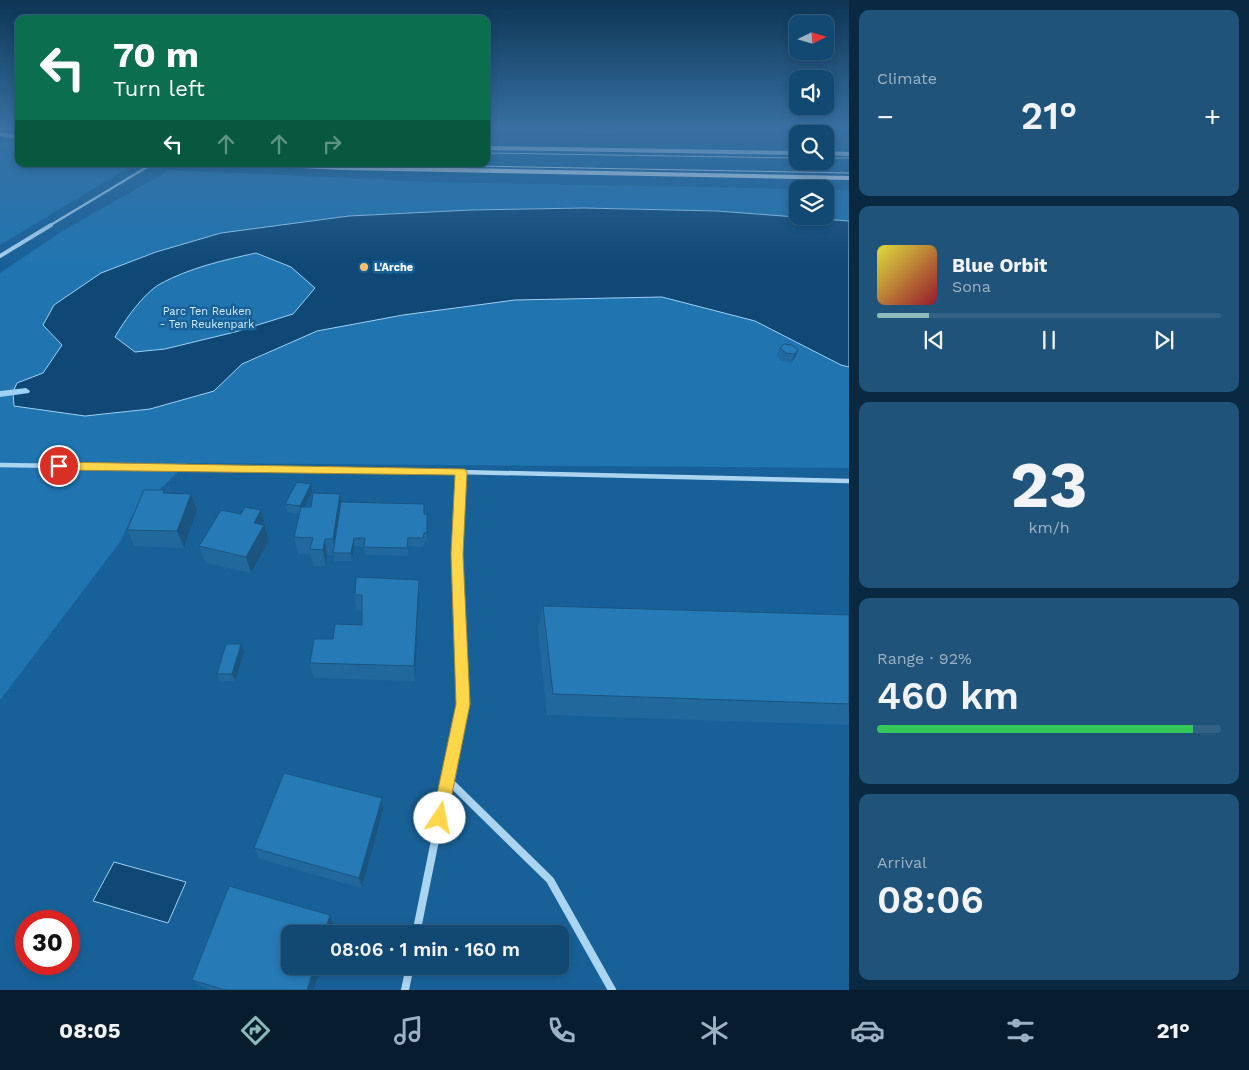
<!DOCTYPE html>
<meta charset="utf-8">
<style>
body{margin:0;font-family:"Work Sans",sans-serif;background:#1f537a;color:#f1f3f6;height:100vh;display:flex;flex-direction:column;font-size:19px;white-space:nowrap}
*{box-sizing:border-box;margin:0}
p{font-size:16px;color:#9cb2c4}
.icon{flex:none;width:28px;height:28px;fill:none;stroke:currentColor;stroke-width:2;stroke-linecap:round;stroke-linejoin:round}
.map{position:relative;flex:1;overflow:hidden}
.side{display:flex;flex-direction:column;gap:10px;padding:10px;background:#0a283f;width:400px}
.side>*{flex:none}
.banner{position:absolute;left:15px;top:15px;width:475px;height:152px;border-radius:10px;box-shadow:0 2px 8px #0003,0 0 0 1px #316184;background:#0b6e4f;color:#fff;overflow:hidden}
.needle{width:32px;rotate:85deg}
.fabs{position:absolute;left:789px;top:15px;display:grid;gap:10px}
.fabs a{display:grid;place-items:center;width:45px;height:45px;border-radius:10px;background:#124972;box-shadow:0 2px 8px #0003,0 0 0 1px #316184;font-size:25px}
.speed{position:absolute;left:15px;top:910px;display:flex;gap:10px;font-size:25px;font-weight:700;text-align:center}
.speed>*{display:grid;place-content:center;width:65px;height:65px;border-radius:50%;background:#124972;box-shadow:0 2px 8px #0003,0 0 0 1px #316184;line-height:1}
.speed .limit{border:8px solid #d22;background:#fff;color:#111}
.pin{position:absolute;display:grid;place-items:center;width:42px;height:42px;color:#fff;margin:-21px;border:2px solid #fff;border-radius:50%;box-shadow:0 1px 5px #0007}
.me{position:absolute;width:55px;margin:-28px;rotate:11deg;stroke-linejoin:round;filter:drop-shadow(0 0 4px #0008)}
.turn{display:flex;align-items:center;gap:18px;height:105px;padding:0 15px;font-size:22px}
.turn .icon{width:65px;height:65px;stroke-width:2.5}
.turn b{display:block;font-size:35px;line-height:42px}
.lanes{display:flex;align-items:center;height:48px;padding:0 15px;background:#0003;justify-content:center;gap:25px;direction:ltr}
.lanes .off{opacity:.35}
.big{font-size:38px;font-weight:600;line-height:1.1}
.side .card{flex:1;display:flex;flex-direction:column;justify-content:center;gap:8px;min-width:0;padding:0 18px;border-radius:10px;background:#1f537a}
.side .dial{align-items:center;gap:0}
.dial b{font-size:65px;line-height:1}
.song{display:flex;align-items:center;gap:15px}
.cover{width:60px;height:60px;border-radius:8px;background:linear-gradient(135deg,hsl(60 70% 55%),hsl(350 70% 35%))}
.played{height:5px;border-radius:2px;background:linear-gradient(90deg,#8bbbb9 15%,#316184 15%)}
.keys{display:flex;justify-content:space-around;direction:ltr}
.heat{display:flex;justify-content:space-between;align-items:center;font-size:28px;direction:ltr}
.charge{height:8px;border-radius:4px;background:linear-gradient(90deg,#34c759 92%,#316184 0)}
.trip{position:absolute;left:281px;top:925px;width:288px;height:50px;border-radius:10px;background:#124972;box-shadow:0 2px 8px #0003,0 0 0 1px #316184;font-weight:600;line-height:50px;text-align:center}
.tabs{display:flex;height:80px;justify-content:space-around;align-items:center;background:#071d2e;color:#9cb2c4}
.tabs .icon{width:35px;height:35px}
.tabs .on{color:#8bbbb9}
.tabs b{font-size:22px;color:#f1f3f6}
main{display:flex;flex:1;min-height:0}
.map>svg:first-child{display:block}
</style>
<main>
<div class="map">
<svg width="849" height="990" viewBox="0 0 849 990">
<rect width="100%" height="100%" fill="#186198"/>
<path fill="#2075b1" d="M0,142l19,3v19h116l-135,81z
M169,170l264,12 364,7 1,27h27v-26h24v278l-662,-5 -55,53 -12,26 -120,158v-427l61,-41z"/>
<path fill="#0f4875" stroke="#9ed1f4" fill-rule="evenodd" d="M584,208l133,3 132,10v146l-8,-2 -86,-44 -93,-24 -147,3 -112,15 -86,16 -75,33 -28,27 -64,18 -65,7 -71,-10 -1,-14 4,-9 26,-10 19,-28 -19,-20 11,-20 47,-32 55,-21 65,-19 128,-17 122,-6zM256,253l35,14 24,21 -22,26 -58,18 -70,17 -30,3 -20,-15c9,-16 29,-44 45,-53 29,-16 64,-24 96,-31z
M114,862l72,20 -18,41 -75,-22z"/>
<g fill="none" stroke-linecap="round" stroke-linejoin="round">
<path fill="#9ed1f4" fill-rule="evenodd" d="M26,388l4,3 -1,2 -29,4v-6z"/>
<path stroke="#abd4f1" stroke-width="2.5" d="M49,226l103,-62"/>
<path stroke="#abd4f1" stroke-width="4" d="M0,256l51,-31"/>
<path stroke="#abd4f1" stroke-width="4.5" d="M0,465l461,7 388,9
M459,515l2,-43"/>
<path stroke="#abd4f1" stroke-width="5.5" d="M459,513l-2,41 6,150 -4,19"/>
<path stroke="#abd4f1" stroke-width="8" d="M448,780l102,100 62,110
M416,934l43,-212
M405,990l5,-24"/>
<path fill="#f6fbff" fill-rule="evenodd" d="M0,132l19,3v4l-19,-3z
M486,146l312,5v4l-312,-5z
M825,151l24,1v4l-24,-1z
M258,164l591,12v4l-507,-10 -81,-4z"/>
<path stroke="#fff" stroke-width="1" d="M0,129l19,3
M486,153l312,5
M825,158h24
M367,164l482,9"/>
</g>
<path fill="#21699d" d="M494,128h12v2h-12z
M537,128h24v5h-23z
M575,128h44l-1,6h-40z
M632,128h25l-1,5h-11v4l-12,-1 -2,-3z
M679,128h26v1l-1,6h-21z
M722,128h24l-2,4 -20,-1z
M753,128h32l-1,4 -28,-1z
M780,348l18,2 -3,8 -4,4 -9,-1 -6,-5z
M311,484l1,8 -7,15h6l30,-5 86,12v27h-3l-1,6 -15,-1v10l-43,-1 -1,-8 -10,-1 -2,15h-18v-6h-7l-1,11h-13l-2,-12h-13l-4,-17 6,-23 -13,-2 -2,-8z
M165,493l32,17 -13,38 -50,-2 -7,-16z
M261,510l8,31 -18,32 -46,-10 -6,-17 42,-32z
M355,595h64l-4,86 -102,-3 -3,-15 23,-24 29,-14v-14h-6z
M543,606l306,9v110l-302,-10 -9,-86z
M241,644l3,8 -9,29h-15l-3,-7z
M382,798l1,12 -21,78 -102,-29 -6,-11z
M229,886l101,29 4,10 -3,9h-41v32h31l-7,24h-103l-9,-3 -10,-7z"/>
<path fill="#1b557f" d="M798,350l-3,8 -4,4 4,-8z
M311,484l1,8 -11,22 -1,-8z
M191,494l6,16 -13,38 -7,-17z
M340,494l2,16 -7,43 -2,-14z
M261,510l8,31 -18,32 -5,-16 8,-34z
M354,538v8l-2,15 -1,-8z
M325,539l2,16 -1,11 -3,-16z
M419,580v15l-4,86 -1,-15z
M241,644l3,8 -9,29 -3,-7z
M382,798l1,12 -21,78 -3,-10z
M330,915l4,10 -3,9h-7z
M315,966h6l-7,24h-7z"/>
<path fill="#267ab6" stroke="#1b557f" d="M633,128h12l1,2 -11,-1z
M684,128h21v1h-21z
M784,344l8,1 6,5 -3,4 -9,-1 -6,-5z
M297,482l14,2 -11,22 -15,-2z
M144,490h20l-1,3 28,1 -14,37 -50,-1z
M313,493l27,1 -7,45h-8l-2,11 -13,-1 3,-11 -19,-1 7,-30h10z
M341,502l83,2v10h3v19h-3l-1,5h-15l-1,10 -43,-1 1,-9h-11l-3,15h-18z
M245,507l16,3 -7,13 10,2 -18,32 -47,-11 22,-36 20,4z
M356,577l63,3 -5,86 -104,-3 4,-24h19l2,-15 27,1v-30h-7z
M543,606l306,9v89l-296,-10z
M226,644h15l-9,30h-15z
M284,773l98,25 -23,80 -105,-30z
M229,886l101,29 -6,19h-34v32h25l-8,24h-82l-33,-10z"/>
<linearGradient id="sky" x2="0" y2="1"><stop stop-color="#0d3554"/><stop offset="0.48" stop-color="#3770a2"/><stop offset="1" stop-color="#3770a2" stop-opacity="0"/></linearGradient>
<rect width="849" height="266" fill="url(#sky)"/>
<path fill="#ffd54a" stroke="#a68a30" d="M59,462l406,7 2,3 -4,82 7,150 -24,120 -6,3 -6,-3 -2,-6 24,-114 -5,-150 4,-79 -396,-5 -5,-4z"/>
<circle fill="#ffc16c" stroke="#186198" stroke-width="2" cx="364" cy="267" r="5"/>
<g text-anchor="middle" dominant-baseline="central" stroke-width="5" stroke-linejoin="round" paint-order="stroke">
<g font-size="11" font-weight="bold" fill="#fff" stroke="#186198" text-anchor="start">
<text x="374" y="267">L'Arche</text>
</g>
<g font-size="11" fill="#d3ebfc" stroke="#186198">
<text x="207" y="311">Parc Ten Reuken<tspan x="207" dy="13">- Ten Reukenpark</tspan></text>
</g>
</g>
</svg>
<div class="fabs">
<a><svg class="needle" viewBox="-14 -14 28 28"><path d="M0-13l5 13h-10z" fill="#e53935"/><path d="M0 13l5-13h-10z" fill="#9cb2c4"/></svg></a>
<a><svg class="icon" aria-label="sound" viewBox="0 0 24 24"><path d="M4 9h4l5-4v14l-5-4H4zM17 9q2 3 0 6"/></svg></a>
<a><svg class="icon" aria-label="search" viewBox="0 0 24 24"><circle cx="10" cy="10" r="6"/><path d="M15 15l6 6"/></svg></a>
<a><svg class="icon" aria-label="layers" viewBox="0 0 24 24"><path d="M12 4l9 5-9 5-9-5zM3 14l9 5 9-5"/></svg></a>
</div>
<div class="speed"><div class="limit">30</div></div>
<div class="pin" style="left:59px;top:466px;background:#d93025"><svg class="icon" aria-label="arrive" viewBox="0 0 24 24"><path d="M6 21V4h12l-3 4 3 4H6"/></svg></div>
<svg class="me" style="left:440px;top:818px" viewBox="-20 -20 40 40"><circle r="19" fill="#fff"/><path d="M0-13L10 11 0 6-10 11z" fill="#ffd54a"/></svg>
<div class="trip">08:06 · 1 min · 160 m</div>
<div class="banner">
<div class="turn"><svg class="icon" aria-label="left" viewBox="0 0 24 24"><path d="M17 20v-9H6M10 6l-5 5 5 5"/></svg><div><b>70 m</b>Turn left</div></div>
<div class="lanes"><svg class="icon" aria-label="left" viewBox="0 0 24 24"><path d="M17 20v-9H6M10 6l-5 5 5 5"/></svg><svg class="icon off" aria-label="ahead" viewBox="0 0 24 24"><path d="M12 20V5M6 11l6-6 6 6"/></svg><svg class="icon off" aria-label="ahead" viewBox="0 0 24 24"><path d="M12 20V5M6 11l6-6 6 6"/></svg><svg class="icon off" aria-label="right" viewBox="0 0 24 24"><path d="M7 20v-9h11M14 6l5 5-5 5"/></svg></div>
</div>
</div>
<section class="side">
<div class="card"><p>Climate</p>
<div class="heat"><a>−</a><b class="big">21°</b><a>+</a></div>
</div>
<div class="card">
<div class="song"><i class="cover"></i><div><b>Blue Orbit</b><p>Sona</p></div></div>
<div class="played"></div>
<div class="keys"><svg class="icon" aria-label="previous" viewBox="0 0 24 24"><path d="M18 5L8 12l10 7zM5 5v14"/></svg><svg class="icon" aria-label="pause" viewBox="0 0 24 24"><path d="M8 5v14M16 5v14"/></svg><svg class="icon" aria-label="next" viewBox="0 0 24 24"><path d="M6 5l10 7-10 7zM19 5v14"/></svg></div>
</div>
<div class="card dial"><b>23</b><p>km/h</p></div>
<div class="card"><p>Range · 92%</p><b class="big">460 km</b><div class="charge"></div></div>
<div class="card"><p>Arrival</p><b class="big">08:06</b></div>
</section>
</main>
<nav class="tabs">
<b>08:05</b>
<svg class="icon on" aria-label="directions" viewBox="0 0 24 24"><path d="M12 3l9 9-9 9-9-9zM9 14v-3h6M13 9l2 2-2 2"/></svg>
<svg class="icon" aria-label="music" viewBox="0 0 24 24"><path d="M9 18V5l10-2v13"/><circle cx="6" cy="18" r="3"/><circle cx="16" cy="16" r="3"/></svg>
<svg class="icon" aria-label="phone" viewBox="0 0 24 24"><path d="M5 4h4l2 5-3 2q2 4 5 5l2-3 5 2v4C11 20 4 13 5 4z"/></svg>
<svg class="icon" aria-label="climate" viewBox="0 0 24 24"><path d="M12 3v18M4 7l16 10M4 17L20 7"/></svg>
<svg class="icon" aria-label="car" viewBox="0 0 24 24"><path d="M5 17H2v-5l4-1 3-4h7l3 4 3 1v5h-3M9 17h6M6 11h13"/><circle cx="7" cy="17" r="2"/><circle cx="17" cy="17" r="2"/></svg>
<svg class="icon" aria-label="filters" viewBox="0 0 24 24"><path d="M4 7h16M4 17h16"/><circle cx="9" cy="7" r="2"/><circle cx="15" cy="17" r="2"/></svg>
<b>21°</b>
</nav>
